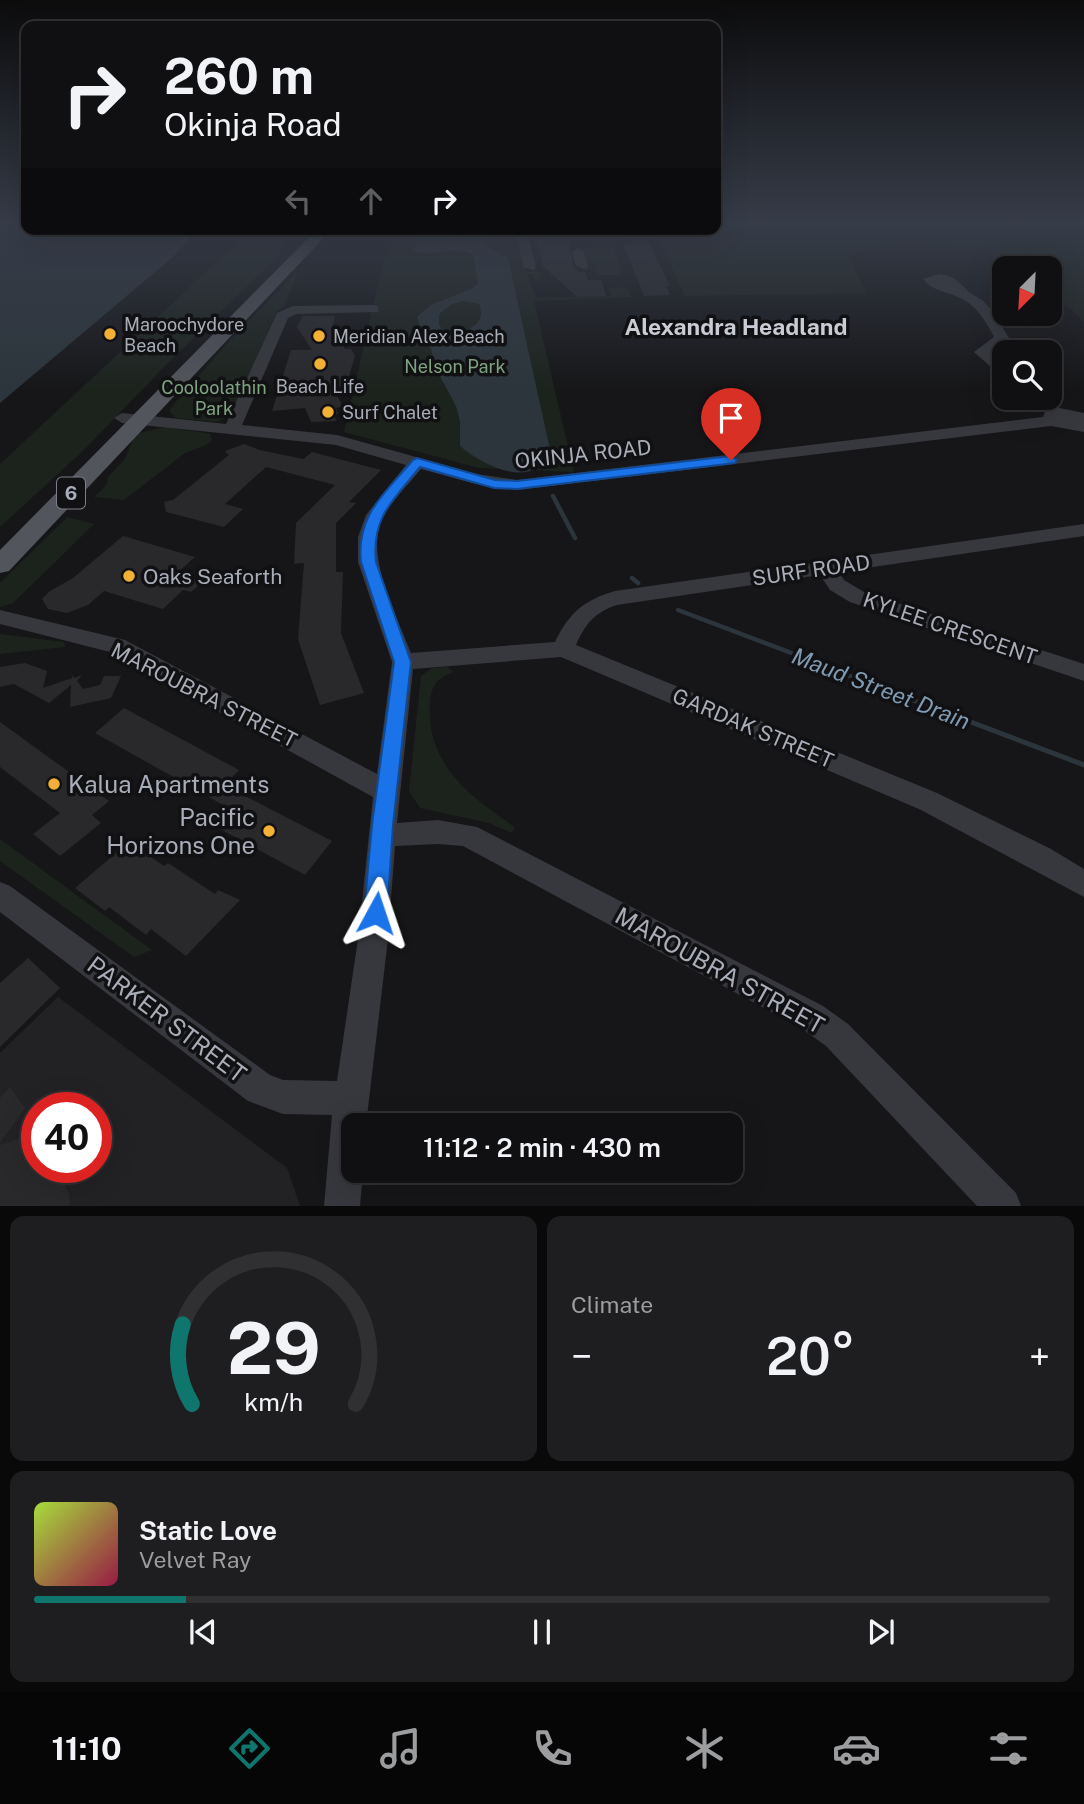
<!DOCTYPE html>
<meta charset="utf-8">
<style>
body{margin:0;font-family:"Public Sans",sans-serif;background:#1e1e20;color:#f1f3f6;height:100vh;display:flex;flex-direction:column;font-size:26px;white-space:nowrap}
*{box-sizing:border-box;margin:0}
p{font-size:23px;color:#9c9d9f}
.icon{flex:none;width:38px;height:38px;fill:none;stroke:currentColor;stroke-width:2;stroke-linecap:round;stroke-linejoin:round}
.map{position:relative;height:1206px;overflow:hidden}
.side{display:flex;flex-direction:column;gap:10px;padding:10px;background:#09090a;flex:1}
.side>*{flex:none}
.hud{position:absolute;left:21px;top:21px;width:700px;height:214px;border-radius:14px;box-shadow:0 7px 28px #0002,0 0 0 2px #303032;background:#101012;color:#f1f3f6;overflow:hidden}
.needle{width:46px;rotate:204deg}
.tools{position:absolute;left:992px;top:256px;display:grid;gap:14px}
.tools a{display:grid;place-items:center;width:70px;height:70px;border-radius:14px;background:#101012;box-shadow:0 7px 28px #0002,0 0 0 2px #303032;font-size:35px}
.speed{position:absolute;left:21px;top:1092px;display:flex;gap:14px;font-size:35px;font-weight:700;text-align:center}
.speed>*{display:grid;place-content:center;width:91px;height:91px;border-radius:50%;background:#101012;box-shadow:0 7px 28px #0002,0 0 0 2px #303032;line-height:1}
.speed .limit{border:10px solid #d22;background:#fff;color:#111}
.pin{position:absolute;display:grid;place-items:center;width:60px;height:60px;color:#fff;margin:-72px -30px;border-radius:50% 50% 50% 0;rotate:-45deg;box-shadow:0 0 7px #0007}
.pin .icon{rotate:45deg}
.me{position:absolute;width:77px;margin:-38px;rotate:5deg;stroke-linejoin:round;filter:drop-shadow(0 0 5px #0008)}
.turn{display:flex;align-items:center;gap:24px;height:147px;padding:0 28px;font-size:32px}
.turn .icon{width:91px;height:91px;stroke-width:2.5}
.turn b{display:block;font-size:49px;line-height:60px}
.lanes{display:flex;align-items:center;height:66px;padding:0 28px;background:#0003;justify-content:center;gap:35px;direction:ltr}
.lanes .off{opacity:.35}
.big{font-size:52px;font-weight:600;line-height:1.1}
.side .tile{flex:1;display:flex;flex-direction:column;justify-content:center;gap:10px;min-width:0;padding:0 24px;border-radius:14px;background:#1e1e20}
.side .dial{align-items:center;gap:0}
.dial svg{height:182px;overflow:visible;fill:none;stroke:#303032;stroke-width:7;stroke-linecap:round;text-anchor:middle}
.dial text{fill:#f1f3f6;stroke:none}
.song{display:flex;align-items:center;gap:21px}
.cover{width:84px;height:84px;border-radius:10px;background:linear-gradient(135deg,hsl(80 70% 55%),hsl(340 70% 35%))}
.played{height:7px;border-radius:4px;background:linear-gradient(90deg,#0f766e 15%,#303032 15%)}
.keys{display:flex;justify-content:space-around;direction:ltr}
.heat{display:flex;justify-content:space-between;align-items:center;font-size:38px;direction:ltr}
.side .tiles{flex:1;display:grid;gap:10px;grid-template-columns:1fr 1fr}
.tile:last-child{grid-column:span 2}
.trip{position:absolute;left:341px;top:1113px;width:402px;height:70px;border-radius:14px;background:#101012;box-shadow:0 7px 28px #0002,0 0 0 2px #303032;font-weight:600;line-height:70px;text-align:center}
.tabs{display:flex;height:112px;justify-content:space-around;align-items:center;background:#060607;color:#9c9d9f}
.tabs .icon{width:49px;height:49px}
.tabs .selected{color:#0f766e}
.tabs b{font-size:32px;color:#f1f3f6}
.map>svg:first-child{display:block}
</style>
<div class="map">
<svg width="1084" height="1206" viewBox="0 0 1084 1206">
<rect width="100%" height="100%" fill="#161618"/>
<path fill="#222225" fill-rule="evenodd" d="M58,997l229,171 13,38h-300v-153zM37,1108h59v59h-59z"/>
<path fill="#1c231d" d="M716,222l68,5 113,-5h187v101l-11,-12 -23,-16v-27h-41l-27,-19 -82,-4 -52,8 18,40 -181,3 -26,-57 -37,-1 -3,-9h97z
M246,229h53l-20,21 3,2 -8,8 -109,106 -80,83 -85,78v-63l189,-176 48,-46z
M402,229h114l11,43h17l-5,3 1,4 -6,1 -1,-5 4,-1h-10l9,24 75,-2 -2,-8 18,-1 4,10 -97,4 40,171 -95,-4 -135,-36 41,-178z
M613,247l9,27 -3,1h-21l-4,-12 -9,-2 -3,-13z
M298,271l-14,36 -7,4 -45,105 -17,6 -39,-4 -7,-7 5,-7 57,-65z
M164,427l41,6 5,1 2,6 -6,5 -21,8 -61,47 -30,-3 12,-11 2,-9 17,-18 8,-20 6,-6z
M67,517l27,7 -81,79 -13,4v-24z
M0,634l64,8 1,5 -65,7z
M448,667l5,5c-17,7 -22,14 -23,32 -4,61 41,93 85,123l-3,6 -23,-10 -69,-15 -11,-17 12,-115 11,-8z
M0,839l152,111 -18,7 -134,-96z"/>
<path fill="#2c353c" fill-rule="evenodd" d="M0,222h26v7h172l-24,27 -174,147z
M426,229h31l-6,6 5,5 15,-3 11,-8h19l-16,16 23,13 43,196c-20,35 -66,13 -91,-8v-25l-4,-15 -20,-37 -8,-32 -8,-11 -3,-9 14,-12 42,-17 5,-5 -5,-28c-20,-12 -42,5 -61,-5l5,-6 -1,-8zM462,301l17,3c9,21 -15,30 -33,30l-7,-9v-11l11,-9z"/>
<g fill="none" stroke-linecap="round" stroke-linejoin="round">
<path stroke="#2c353c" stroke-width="4.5" d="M553,496l22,42
M632,578l6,5
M678,610l153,58"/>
<path stroke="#2c353c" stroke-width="5" d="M826,667l258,98"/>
</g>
<path fill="#29292c" d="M534,229h33l6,38 6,5h6l3,8h13l5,16 -29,1 -34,-31z
M648,241l22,45h-4l4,9 -26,1 -21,-53z
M303,316h32l-3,12h10l-2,11 5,10h6l4,7 -7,23h-3l-9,14 5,10v4l-5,1 2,5 -4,3 3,5 -26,1 -6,-14 -33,3 19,-61h21l-15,-23z
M244,444l16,6 43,9 9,-7 69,18 -32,32 7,1 -20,20v49h7l-2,61 23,60 -44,12 -22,-66 6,-76 -10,1 2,-41 39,-38 -69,-18 -41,37 18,5 -19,18 -58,-15 -2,-10 9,-2 56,-45 -4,-4z
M123,536l72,21 -19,17 27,7 -12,11 -8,-2 -20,19 -59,-18 -16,14 -21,8 -19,-4 -6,-10 8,-8 23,-13z
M25,663l22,8 -4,17 29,-10v-3l2,3 8,-3 -5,6 6,8 17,-4 4,-9h17l-10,22 -41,9 1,-22 -22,18 -35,-19 -14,3v-20z
M124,708l115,62 -15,15 108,56 -27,34 -98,-53 16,-17 -128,-72z
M0,722l109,79 -17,14 9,8 -41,33 -27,-22 27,-21 -60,-46z
M129,842l35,24 4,-3 47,31 3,-4 22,10 -54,56 -35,-27 -5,6 -37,-28 -4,4 -30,-23z
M28,958l32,30 -60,59v-64z
M10,1087l15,21 -25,35v-45z
M37,1132v35h30l-5,12 7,15 1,12h-70v-61z"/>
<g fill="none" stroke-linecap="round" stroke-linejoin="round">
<path fill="#37383d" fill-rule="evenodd" d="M514,229h12l10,38 -2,3 -10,-3z
M578,248l6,4 4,14 -2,3 -10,-3 -4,-14z
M939,274c15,2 19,7 29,17 3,3 10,6 14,9 12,11 19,25 27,38l-19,14 14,12v11l-5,-1 -25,-22 20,-15c-8,-15 -16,-30 -32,-38 -14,-8 -29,-7 -39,-20z
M373,305l5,1v6l-82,2 -8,4 -46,107 95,10 140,39 40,6 526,-63 2,-5 -17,-15h18l13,11 25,5v19l-33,-6 -534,64 -41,-6 -55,-15c-13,16 -32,34 -40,53 -15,36 17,96 30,131l144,-11c14,-29 29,-42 60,-51l469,-67v12l-245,36 5,8 20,12 220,72v17l-234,-79 -20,-12 -10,-15 -203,30c-22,7 -32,19 -41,40l361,148 114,56 33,20v28l-165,-88 -358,-152 -148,12 -16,154 41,-3 39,7 346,179 25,18 168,169 5,13h-44l-151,-160 -25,-18 -338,-182 -25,-2 -43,2 -7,93 -22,186h-12v46h9l-3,35h-36l8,-91 -49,-1 -35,-13 -248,-189v-30l10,4 260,189 13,5 54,1 21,-142 15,-142 -263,-145 -110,-28v-14l125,30 252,134 15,-112 -34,-100v-25l8,-22 40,-50 -70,-20 -214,-22 -8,-5 8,-5 104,11 51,-111 16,-7z"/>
<path fill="#53555c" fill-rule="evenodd" d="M317,229h15l-323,342 -9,2v-23z"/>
</g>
<linearGradient id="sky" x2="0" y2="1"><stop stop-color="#0c0c0d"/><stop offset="0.57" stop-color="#363c48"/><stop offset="1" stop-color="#363c48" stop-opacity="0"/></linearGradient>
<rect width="1084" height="391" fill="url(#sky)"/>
<path fill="#1a73e8" stroke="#114b97" stroke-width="2" d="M731,456l6,4 -2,3 -218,26 -23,-1 -74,-21c-26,32 -49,50 -44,95l35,100 -18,163 -6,88 -4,7 -7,3 -8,-3 -4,-7 8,-88 22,-163 -33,-100c-5,-47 24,-69 52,-102l4,-2 78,22 22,1z"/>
<g fill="#f2b134" stroke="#111113" stroke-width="2.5">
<circle cx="110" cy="334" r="7"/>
<circle cx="319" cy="336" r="7"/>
<circle cx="320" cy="364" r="7"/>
<circle cx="328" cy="412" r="7"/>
<circle cx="129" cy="576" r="7"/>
<circle cx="54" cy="784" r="7"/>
<circle cx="269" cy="831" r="7"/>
</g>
<g text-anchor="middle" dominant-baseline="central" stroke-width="7" stroke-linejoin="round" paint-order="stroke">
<g font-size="18" fill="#a8adb8" stroke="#111113" text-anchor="start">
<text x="124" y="324">Maroochydore<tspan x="124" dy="21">Beach</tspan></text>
<text x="333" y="336">Meridian Alex Beach</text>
<text x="320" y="386" text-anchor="middle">Beach Life</text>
<text x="342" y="412">Surf Chalet</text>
</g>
<g font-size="18" fill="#7fa381" stroke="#111113">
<text x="455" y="366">Nelson Park</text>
<text x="214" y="387">Cooloolathin<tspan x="214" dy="21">Park</tspan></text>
</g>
<rect fill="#111113" stroke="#7b7e86" stroke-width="2" x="57" y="477.5" width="28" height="31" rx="5"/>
<g font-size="19" font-weight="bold" fill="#a8adb8">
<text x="71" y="493">6</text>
</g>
<g font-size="21" fill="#a8adb8" stroke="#111113">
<text transform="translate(583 454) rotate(-6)">OKINJA ROAD</text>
<text transform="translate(811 570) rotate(-8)">SURF ROAD</text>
<text transform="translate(950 628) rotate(19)">KYLEE CRESCENT</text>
<text transform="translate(204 695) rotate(27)">MAROUBRA STREET</text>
<text transform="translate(753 728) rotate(23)">GARDAK STREET</text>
</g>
<g font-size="21" fill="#a8adb8" stroke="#111113" text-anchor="start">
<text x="143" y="576">Oaks Seaforth</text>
</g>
<g font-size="23" font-weight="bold" fill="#c9ccd4" stroke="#111113">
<text x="736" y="326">Alexandra Headland</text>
</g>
<g font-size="23" font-style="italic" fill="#7f9bb3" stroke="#111113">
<text transform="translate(881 688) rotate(21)">Maud Street Drain</text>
</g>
<g font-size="24" fill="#a8adb8" stroke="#111113" text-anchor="start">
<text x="68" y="784">Kalua Apartments</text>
<text x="255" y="817" text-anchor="end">Pacific<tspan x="255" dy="28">Horizons One</tspan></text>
</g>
<g font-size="24" fill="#a8adb8" stroke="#111113">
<text transform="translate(720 970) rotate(29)">MAROUBRA STREET</text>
<text transform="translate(167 1019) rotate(37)">PARKER STREET</text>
</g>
</g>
</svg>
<div class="tools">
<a><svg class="needle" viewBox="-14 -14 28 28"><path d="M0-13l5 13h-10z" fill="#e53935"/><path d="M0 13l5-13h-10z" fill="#9c9d9f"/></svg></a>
<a><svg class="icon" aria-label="search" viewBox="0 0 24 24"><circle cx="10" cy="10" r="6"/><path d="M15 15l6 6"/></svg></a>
</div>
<div class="speed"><div class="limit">40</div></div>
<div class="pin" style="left:731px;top:460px;background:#d93025"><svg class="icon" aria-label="arrive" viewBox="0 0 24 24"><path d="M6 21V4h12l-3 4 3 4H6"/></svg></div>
<svg class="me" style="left:376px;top:913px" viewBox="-20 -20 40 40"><path d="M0-17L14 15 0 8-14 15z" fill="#1a73e8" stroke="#fff" stroke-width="4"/></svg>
<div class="trip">11:12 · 2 min · 430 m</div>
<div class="hud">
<div class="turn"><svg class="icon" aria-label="right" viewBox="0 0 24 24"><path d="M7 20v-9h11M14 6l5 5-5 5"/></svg><div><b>260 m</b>Okinja Road</div></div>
<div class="lanes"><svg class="icon off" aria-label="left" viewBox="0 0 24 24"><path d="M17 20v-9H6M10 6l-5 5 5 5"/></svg><svg class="icon off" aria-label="ahead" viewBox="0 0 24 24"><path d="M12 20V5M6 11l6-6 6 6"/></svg><svg class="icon" aria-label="right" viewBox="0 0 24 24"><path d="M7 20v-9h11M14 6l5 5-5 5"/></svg></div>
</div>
</div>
<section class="side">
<div class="tiles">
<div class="tile dial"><svg viewBox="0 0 100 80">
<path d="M14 69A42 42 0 1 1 86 69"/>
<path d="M14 69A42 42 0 0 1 10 34" stroke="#0f766e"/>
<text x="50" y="56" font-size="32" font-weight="700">29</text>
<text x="50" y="72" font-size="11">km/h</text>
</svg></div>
<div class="tile"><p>Climate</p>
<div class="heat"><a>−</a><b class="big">20°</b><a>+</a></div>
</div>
<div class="tile">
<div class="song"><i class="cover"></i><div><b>Static Love</b><p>Velvet Ray</p></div></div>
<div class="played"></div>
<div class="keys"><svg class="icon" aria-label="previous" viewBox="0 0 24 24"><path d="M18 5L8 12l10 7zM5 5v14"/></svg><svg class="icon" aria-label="pause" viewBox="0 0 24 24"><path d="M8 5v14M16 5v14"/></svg><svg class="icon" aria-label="next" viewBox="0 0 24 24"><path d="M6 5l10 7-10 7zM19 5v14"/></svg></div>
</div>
</div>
</section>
<nav class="tabs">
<b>11:10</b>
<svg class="icon selected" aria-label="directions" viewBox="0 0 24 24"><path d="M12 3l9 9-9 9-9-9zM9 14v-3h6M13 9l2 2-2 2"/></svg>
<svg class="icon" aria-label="music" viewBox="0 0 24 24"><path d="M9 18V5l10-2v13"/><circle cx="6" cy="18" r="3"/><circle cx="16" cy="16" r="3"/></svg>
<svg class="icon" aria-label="phone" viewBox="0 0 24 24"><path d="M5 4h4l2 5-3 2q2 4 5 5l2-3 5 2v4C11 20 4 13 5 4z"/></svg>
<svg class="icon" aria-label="climate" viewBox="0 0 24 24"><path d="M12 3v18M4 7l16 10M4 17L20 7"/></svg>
<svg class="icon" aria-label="car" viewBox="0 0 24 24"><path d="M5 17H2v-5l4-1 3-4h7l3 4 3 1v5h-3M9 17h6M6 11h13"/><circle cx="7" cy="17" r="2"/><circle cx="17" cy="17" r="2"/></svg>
<svg class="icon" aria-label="filters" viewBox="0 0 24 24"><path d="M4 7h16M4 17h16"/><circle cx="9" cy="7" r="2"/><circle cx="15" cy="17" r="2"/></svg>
</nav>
